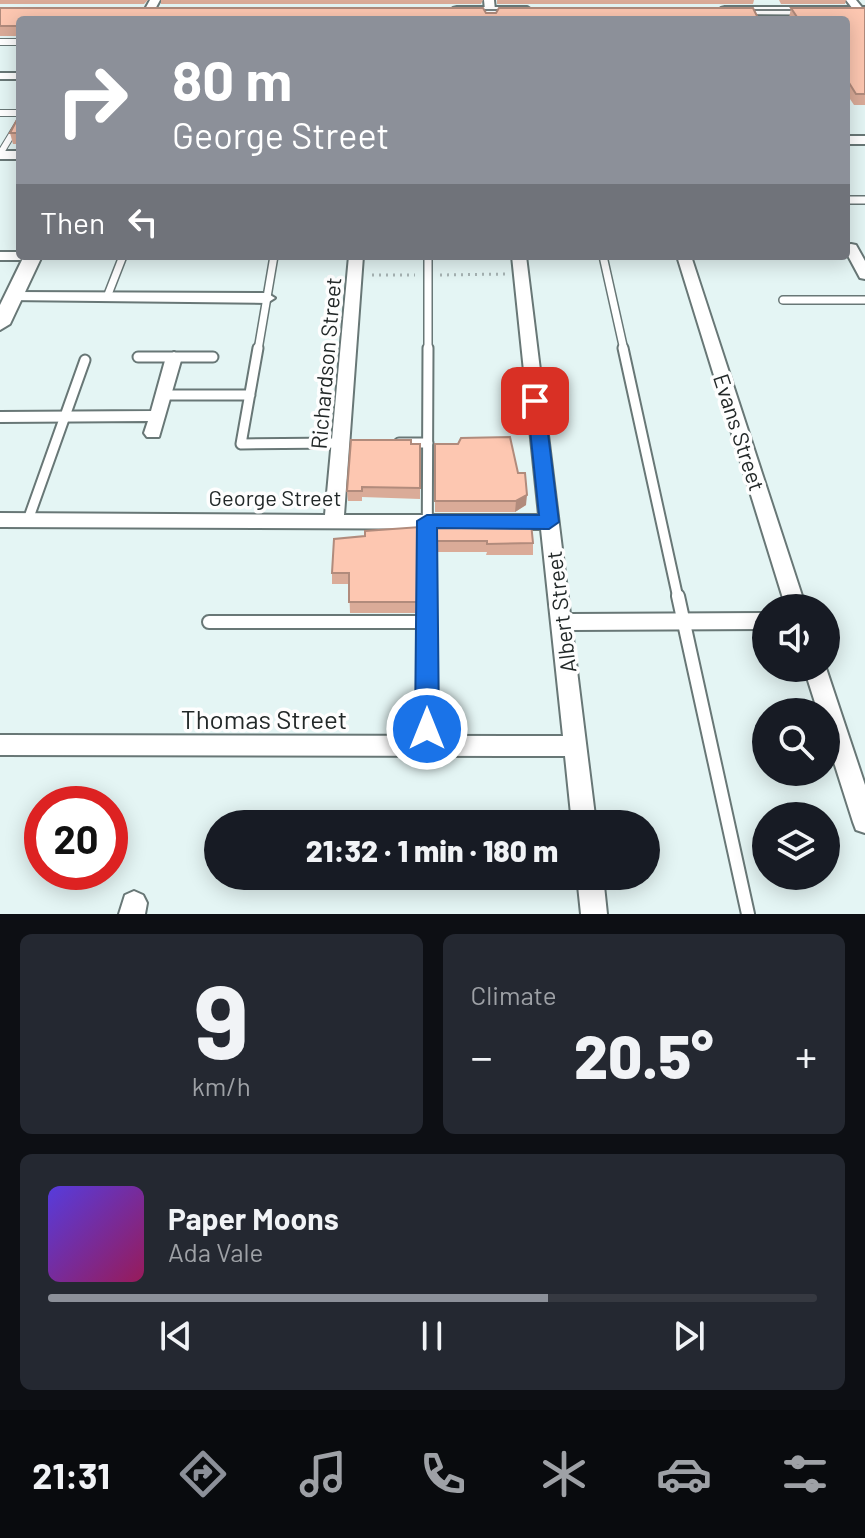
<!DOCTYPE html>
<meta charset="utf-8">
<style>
body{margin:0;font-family:Barlow,sans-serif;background:#242831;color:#f1f3f6;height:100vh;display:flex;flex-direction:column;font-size:30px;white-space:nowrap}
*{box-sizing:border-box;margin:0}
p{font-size:26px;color:#9ea1a6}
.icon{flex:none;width:44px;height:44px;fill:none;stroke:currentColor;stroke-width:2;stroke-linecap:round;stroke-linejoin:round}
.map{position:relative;height:914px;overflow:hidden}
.panel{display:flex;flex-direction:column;gap:20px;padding:20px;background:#0d0f14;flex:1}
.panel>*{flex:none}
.hud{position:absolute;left:16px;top:16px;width:834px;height:244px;border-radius:8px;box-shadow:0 4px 20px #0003;background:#8c9099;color:#fff;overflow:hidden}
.buttons{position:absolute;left:752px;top:594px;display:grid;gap:16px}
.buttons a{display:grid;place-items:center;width:88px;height:88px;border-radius:50%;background:#171b24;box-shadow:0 4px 20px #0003;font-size:40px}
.speed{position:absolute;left:24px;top:786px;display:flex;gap:16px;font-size:40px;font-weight:700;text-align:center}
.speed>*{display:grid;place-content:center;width:104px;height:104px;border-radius:50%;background:#171b24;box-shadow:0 4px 20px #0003;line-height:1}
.speed .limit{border:12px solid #d22;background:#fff;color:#111}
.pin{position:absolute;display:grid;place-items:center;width:68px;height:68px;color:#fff;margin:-34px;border-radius:16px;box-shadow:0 4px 12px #0006}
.me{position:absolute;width:88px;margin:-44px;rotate:0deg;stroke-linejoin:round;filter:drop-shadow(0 0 6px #0008)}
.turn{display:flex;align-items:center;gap:28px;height:168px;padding:0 24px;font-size:36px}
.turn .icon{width:104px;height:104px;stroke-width:2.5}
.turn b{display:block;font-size:56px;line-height:68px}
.then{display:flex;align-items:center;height:76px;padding:0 24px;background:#0003;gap:16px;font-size:30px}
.big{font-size:60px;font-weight:800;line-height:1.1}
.panel .widget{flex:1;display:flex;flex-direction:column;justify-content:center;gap:12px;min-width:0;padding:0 28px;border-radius:12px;background:#242831}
.panel .dial{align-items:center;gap:0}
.dial b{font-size:104px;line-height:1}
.song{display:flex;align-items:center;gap:24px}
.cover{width:96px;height:96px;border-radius:12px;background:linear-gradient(135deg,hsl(250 70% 55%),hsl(330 70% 35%))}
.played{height:8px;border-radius:4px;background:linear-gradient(90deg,#8c9099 65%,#363941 65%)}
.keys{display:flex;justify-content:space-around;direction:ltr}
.heat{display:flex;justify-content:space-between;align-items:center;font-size:44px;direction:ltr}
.panel .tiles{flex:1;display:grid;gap:20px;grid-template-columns:1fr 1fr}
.widget:last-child{grid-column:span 2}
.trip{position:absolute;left:204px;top:810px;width:456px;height:80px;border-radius:40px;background:#171b24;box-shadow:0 4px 20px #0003;font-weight:800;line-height:80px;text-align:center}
.tab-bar{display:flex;height:128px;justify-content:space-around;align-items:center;background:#090b0e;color:#9ea1a6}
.tab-bar .icon{width:56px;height:56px}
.tab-bar .active{color:#8c9099}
.tab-bar b{font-size:36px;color:#f1f3f6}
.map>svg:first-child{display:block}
</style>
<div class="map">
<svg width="865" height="914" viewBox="0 0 865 914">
<rect width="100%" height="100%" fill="#e4f5f4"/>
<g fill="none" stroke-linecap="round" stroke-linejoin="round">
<defs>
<path id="service-far3" d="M0,42h20
M0,113h20
M0,154l20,-33"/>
<path id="service-far2" d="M846,200h19
M603,256l21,94
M107,297l16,-41
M783,300h82
M258,350l16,-94
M428,350v-94"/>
<path id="service-far1" d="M258,348l-17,96 99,-1
M623,348l55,250
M138,357h75
M164,395h86
M399,443h29
M28,520l57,-160
M427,598l1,-250"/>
<path id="service" d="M678,596l70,318
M209,622h218
M427,746v-150"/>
<path id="minor" d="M150,0h10l-7,13 -4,1 -5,-3z
M484,0h10l2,20h-10z
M846,0h10l9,11 -9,2z
M0,73h20v6h-20z
M846,136h19v8h-19z
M0,151h20v8h-20z
M851,244l5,1 9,16v18l-5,-1 -14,-26v-7z
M0,252h20v4h7l-7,4h-20z
M349,256h14l-19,259h195l-27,-259h14l44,358 196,-1v16l-194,1 24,194h-24l-7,-68 -565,-1v-20l563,1 -22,-207 -541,-2v-14l325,2z
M677,256h14l115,352h-20z
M13,292l254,1 8,5 -8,5 -259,-3 -3,-3z
M174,352l8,5 -23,80h-12l-3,-4 4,-12 -148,1v-10l151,-1 15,-54z
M804,668h22l39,117v48l-9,-3 -3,-8 -27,-85v-25h-8z
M577,876h26l4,38h-26z
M134,891l9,4 4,8 -2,11h-26l6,-19z"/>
<path id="tertiary" d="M457,7h70l6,4 -6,4 -74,-1v-6z
M725,7h140v8l-144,-1v-6z
M24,256h18l-32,68 -10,6v-25z"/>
</defs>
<use href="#service-far3" stroke="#687776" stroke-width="8"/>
<use href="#service-far2" stroke="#687776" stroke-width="10"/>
<use href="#service-far1" stroke="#687776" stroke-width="13"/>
<use href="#service" stroke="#687776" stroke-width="16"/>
<use href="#minor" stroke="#687776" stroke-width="4"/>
<use href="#tertiary" stroke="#687776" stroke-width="4"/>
<path stroke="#a6b3b3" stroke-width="3" stroke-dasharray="2 5" stroke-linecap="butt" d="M372,275h43
M440,275l67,-1"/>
<use href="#service-far3" stroke="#fff" stroke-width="6"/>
<use href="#service-far2" stroke="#fff" stroke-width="7"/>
<use href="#service-far1" stroke="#fff" stroke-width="9"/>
<use href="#service" stroke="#fff" stroke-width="12"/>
<use href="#minor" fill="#fff" fill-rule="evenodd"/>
<use href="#tertiary" fill="#fff" fill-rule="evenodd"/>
<path stroke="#778181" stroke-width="2" d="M464,10h56
M732,10h80"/>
</g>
<path fill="#daab98" d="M0,0h148l-4,4h-144z
M161,0h322l-2,4h-320z
M497,0h257l-1,4h-256z
M779,0h67l-1,4h-64z
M0,8l486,5 273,7h-739v16h-20z
M791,8h74v97h-11l-8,-12v-73h-56l-1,-2z
M20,114v30h-7l-3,-11z
M411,444h9v55l-58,-2v4h-14l-1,-10z
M435,444l83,29 8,32 -11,7h-80z
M435,521l98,22v12h-47l1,-3h-52z
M420,527l-2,86h-68l-1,-29h-17v-11l33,-37z"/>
<path fill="#b18b7c" d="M527,495l-1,10 -11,7 1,-11z"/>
<path fill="#fdc7b1" stroke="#b18b7c" stroke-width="2" d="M0,8h483l3,5h10l3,-5h254l6,12h-136l-1,-2h-72v2h-311l2,-3h-35l-1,3h-185v7l-1,-1h-19z
M791,8h74v86h-9l-10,-16v-58h-47z
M20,114v19h-10z
M510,437l8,36h7l2,22 -11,6h-81v-57h23l3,-6z
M351,440h60v4h9v44l-58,-1v4h-15z
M435,521l96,2 2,20 -46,1v-3h-52z
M420,527l-2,75h-69v-29h-17l2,-34 31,-3v-5z"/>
<path fill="#1a73e8" stroke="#114b97" stroke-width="2" d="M535,396l9,5 15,121 -10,7 -112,-1 2,201 -4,7 -8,3 -8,-3 -4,-7 2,-208 10,-6h112l-12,-114z"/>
<g text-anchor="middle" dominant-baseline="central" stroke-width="7" stroke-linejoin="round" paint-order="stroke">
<g font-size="22" fill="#222828" stroke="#fefefe">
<text transform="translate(325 363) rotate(-85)">Richardson Street</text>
<text transform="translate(740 432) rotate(72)">Evans Street</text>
<text x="275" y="497">George Street</text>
<text transform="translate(560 612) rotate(-97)">Albert Street</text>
</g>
<g font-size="26" fill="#222828" stroke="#fefefe">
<text x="264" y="718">Thomas Street</text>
</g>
</g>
</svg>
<div class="buttons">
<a><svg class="icon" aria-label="sound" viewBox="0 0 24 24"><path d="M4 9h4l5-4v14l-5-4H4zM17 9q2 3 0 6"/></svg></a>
<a><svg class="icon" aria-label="search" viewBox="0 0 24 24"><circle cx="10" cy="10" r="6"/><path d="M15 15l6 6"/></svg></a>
<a><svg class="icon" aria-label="layers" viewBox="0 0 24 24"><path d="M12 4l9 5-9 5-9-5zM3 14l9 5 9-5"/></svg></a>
</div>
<div class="speed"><div class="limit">20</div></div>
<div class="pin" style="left:535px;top:401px;background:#d93025"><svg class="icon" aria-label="arrive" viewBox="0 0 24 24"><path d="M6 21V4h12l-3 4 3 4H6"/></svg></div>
<svg class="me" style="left:427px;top:729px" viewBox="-20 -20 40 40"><circle r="17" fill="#1a73e8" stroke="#fff" stroke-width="3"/><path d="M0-11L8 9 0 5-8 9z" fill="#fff"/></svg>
<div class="trip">21:32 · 1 min · 180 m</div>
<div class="hud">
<div class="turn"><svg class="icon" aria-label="right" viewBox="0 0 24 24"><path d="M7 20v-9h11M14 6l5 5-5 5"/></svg><div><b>80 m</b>George Street</div></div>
<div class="then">Then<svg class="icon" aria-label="left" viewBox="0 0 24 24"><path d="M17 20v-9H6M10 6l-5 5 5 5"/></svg></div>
</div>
</div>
<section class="panel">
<div class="tiles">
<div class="widget dial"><b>9</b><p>km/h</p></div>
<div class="widget"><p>Climate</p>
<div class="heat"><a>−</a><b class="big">20.5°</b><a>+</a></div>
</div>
<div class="widget">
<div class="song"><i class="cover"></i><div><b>Paper Moons</b><p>Ada Vale</p></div></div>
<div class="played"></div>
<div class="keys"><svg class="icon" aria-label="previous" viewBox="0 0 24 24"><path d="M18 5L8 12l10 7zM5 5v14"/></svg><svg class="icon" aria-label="pause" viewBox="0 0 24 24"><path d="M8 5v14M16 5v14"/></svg><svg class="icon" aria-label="next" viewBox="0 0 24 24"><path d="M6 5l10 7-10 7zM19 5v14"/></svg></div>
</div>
</div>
</section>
<nav class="tab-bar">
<b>21:31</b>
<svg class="icon active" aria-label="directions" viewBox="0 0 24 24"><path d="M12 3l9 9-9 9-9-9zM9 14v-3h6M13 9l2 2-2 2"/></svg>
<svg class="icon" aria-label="music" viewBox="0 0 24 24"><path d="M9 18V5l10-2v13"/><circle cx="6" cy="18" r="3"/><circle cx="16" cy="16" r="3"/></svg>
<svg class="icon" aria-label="phone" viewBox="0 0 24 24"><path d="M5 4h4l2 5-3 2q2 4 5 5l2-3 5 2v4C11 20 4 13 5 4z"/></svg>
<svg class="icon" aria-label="climate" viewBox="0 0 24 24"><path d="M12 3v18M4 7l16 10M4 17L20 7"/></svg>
<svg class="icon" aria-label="car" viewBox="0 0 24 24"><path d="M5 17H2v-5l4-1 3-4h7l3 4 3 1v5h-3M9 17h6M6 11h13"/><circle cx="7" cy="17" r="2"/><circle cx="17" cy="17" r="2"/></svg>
<svg class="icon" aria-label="filters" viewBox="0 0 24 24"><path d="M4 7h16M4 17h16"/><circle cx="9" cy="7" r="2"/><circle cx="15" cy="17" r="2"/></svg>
</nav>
